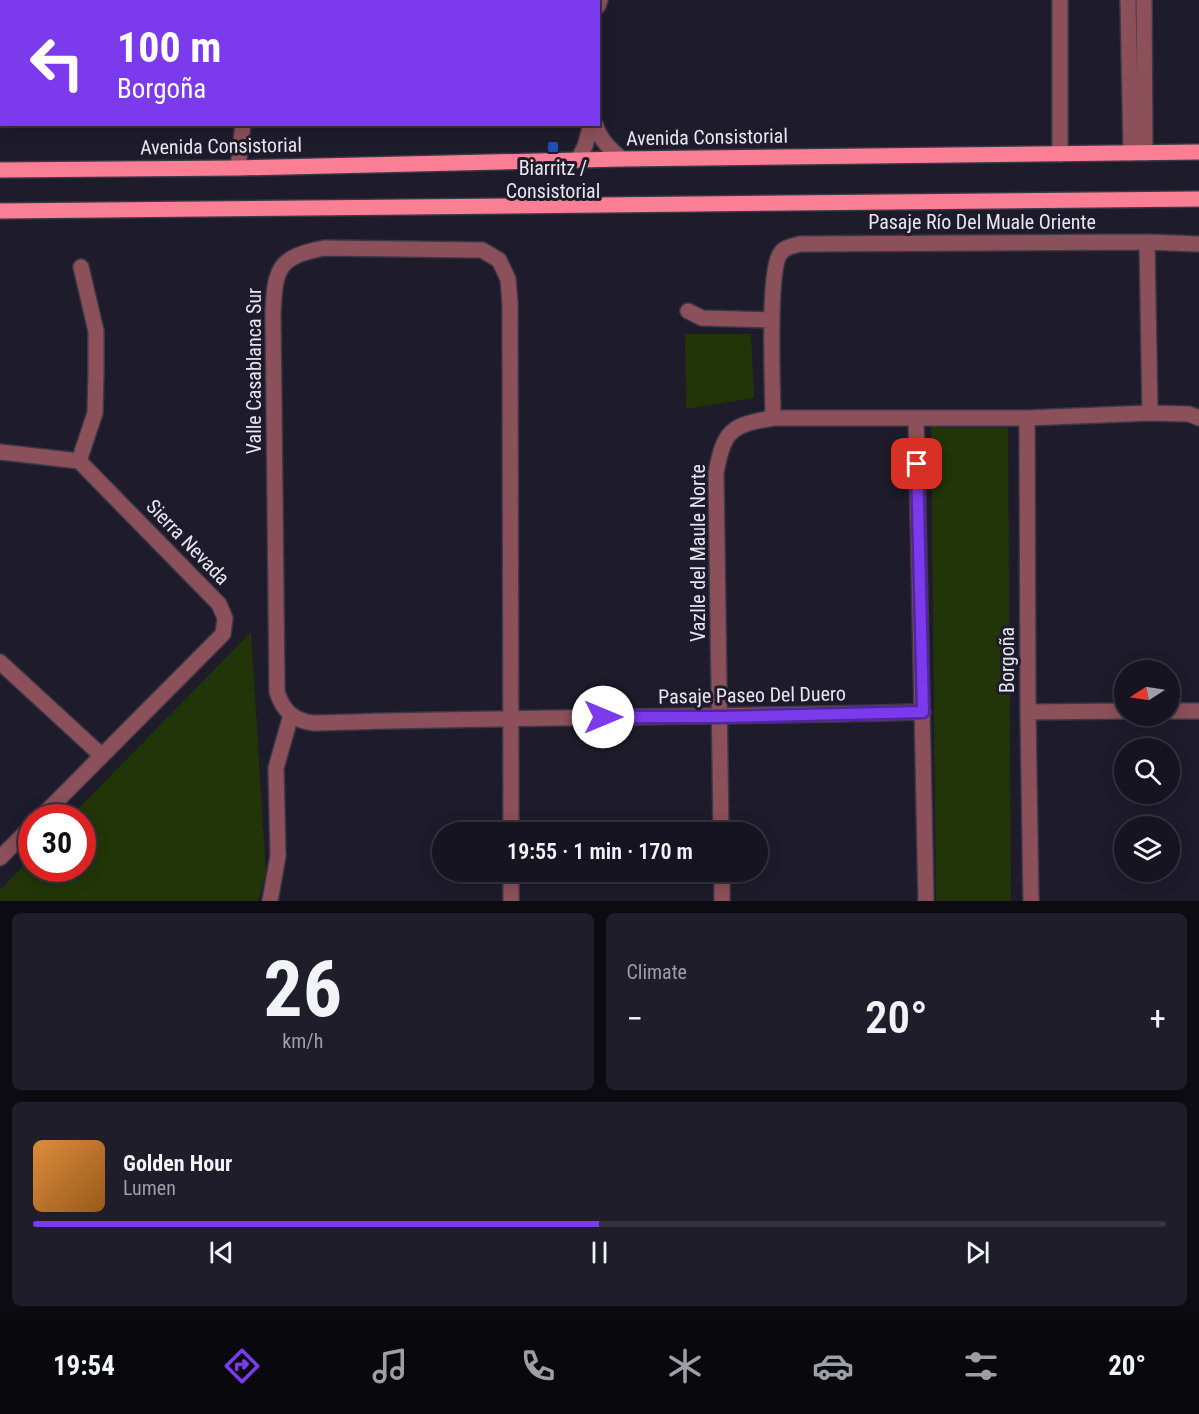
<!DOCTYPE html>
<meta charset="utf-8">
<style>
body{margin:0;font-family:"Roboto Condensed",sans-serif;background:#1f1d29;color:#f1f3f6;height:100vh;display:flex;flex-direction:column;font-size:22px;white-space:nowrap}
*{box-sizing:border-box;margin:0}
p{font-size:20px;color:#9e9ea5}
.icon{flex:none;width:33px;height:33px;fill:none;stroke:currentColor;stroke-width:2;stroke-linecap:round;stroke-linejoin:round}
.map{position:relative;height:901px;overflow:hidden}
.side{display:flex;flex-direction:column;gap:12px;padding:12px;background:#0c0b12;flex:1}
.side>*{flex:none}
.banner{position:absolute;left:0px;top:0px;width:600px;height:126px;box-shadow:0 3px 15px #0003,0 0 0 2px #35333e;background:#7c3aed;color:#fff;overflow:hidden}
.needle{width:39px;rotate:258deg}
.tools{position:absolute;left:1114px;top:660px;display:grid;gap:12px}
.tools a{display:grid;place-items:center;width:66px;height:66px;border-radius:50%;background:#161420;box-shadow:0 3px 15px #0003,0 0 0 2px #35333e;font-size:30px}
.speed{position:absolute;left:18px;top:804px;display:flex;gap:12px;font-size:30px;font-weight:700;text-align:center}
.speed>*{display:grid;place-content:center;width:78px;height:78px;border-radius:50%;background:#161420;box-shadow:0 3px 15px #0003,0 0 0 2px #35333e;line-height:1}
.speed .limit{border:9px solid #d22;background:#fff;color:#111}
.pin{position:absolute;display:grid;place-items:center;width:51px;height:51px;color:#fff;margin:-26px;border-radius:12px;box-shadow:0 3px 9px #0006}
.me{position:absolute;width:66px;margin:-33px;rotate:90deg;stroke-linejoin:round;filter:drop-shadow(0 0 4px #0008)}
.turn{display:flex;align-items:center;gap:21px;height:126px;padding:0 18px;font-size:27px}
.turn .icon{width:78px;height:78px;stroke-width:2.5}
.turn b{display:block;font-size:42px;line-height:51px}
.big{font-size:45px;font-weight:600;line-height:1.1}
.side .widget{flex:1;display:flex;flex-direction:column;justify-content:center;gap:9px;min-width:0;padding:0 21px;border-radius:9px;background:#1f1d29}
.side .dial{align-items:center;gap:0}
.dial b{font-size:78px;line-height:1}
.song{display:flex;align-items:center;gap:18px}
.cover{width:72px;height:72px;border-radius:9px;background:linear-gradient(135deg,hsl(30 70% 55%),hsl(30 70% 35%))}
.played{height:6px;border-radius:3px;background:linear-gradient(90deg,#7c3aed 50%,#35333e 50%)}
.keys{display:flex;justify-content:space-around;direction:ltr}
.heat{display:flex;justify-content:space-between;align-items:center;font-size:33px;direction:ltr}
.side .tiles{flex:1;display:grid;gap:12px;grid-template-columns:1fr 1fr}
.widget:last-child{grid-column:span 2}
.trip{position:absolute;left:432px;top:822px;width:336px;height:60px;border-radius:30px;background:#161420;box-shadow:0 3px 15px #0003,0 0 0 2px #35333e;font-weight:600;line-height:60px;text-align:center}
.tab-bar{display:flex;height:96px;justify-content:space-around;align-items:center;background:#09080d;color:#9e9ea5}
.tab-bar .icon{width:42px;height:42px}
.tab-bar .active{color:#7c3aed}
.tab-bar b{font-size:27px;color:#f1f3f6}
.map>svg:first-child{display:block}
</style>
<div class="map">
<svg width="1199" height="901" viewBox="0 0 1199 901">
<rect width="100%" height="100%" fill="#1e1b2b"/>
<path fill="#223508" d="M685,334h66l3,64 -68,11z
M1008,424l3,477h-75l-5,-475z
M251,632l15,241 -8,28h-258v-11l31,-32 1,10h50v-50l-12,-1z"/>
<g fill="none" stroke-linecap="round" stroke-linejoin="round">
<defs>
<path id="minor" d="M1128,0l3,153
M1144,0l1,153
M251,2v-2
M598,6l2,-6
M595,124c5,16 15,25 27,35
M1060,154v-154
M578,160l7,-14 6,-22
M238,168l5,-44
M1147,242l3,171
M688,311l14,7 70,2
M773,418c0,-29 -6,-144 7,-164 4,-7 13,-8 20,-10l347,-2 52,2
M1027,418l1,294 3,189
M916,419l10,482
M0,452l79,9 140,143 6,14 -2,16 -183,184
M79,461l16,-48 1,-41v-41l-15,-64
M0,662l101,93
M1170,711h29
M1028,712l97,-1
M511,832l-1,-529 -2,-24 -9,-19 -17,-10 -158,-2c-46,9 -49,20 -51,65l4,379c6,19 17,29 37,31 203,-6 406,-6 609,-11
M721,832l-5,-359c8,-43 15,-48 57,-55h254l123,-5 39,1 10,4
M0,858l32,-32
M511,872v29
M722,872v29
M270,901l8,-45 -2,-88 15,-53"/>
<path id="major" d="M0,170l238,-2 384,-9 577,-7
M0,211l1199,-12"/>
</defs>
<use href="#minor" stroke="#3a3747" stroke-width="18"/>
<use href="#major" stroke="#3a3747" stroke-width="18"/>
<use href="#minor" stroke="#8b5059" stroke-width="15"/>
<use href="#major" stroke="#fa7f94" stroke-width="15"/>
</g>
<g fill="none" stroke-linecap="round" stroke-linejoin="round">
<defs>
<path id="route" d="M603,717h117l203,-5 -6,-248"/>
</defs>
<use href="#route" stroke="#51269a" stroke-width="15"/>
<use href="#route" stroke="#7c3aed" stroke-width="10"/>
</g>
<rect fill="#1a4fb4" stroke="#1e1b2b" stroke-width="2" x="547" y="141" width="12" height="12" rx="3"/>
<g text-anchor="middle" dominant-baseline="central" stroke-width="6" stroke-linejoin="round" paint-order="stroke">
<g font-size="20" fill="#e8e6f1" stroke="#1e1b2b">
<text transform="translate(707 137) rotate(-1)">Avenida Consistorial</text>
<text transform="translate(221 146) rotate(-1)">Avenida Consistorial</text>
<text x="982" y="222">Pasaje Río Del Muale Oriente</text>
<text transform="translate(254 371) rotate(-90)">Valle Casablanca Sur</text>
<text transform="translate(188 542) rotate(46)">Sierra Nevada</text>
<text transform="translate(698 553) rotate(-90)">Vazlle del Maule Norte</text>
<text transform="translate(1007 660) rotate(-90)">Borgoña</text>
<text transform="translate(752 695) rotate(-1)">Pasaje Paseo Del Duero</text>
</g>
<g font-size="20" fill="#e8e6f1" stroke="#1e1b2b">
<text x="553" y="168">Biarritz /<tspan x="553" dy="23">Consistorial</tspan></text>
</g>
</g>
</svg>
<div class="tools">
<a><svg class="needle" viewBox="-14 -14 28 28"><path d="M0-13l5 13h-10z" fill="#e53935"/><path d="M0 13l5-13h-10z" fill="#9e9ea5"/></svg></a>
<a><svg class="icon" aria-label="search" viewBox="0 0 24 24"><circle cx="10" cy="10" r="6"/><path d="M15 15l6 6"/></svg></a>
<a><svg class="icon" aria-label="layers" viewBox="0 0 24 24"><path d="M12 4l9 5-9 5-9-5zM3 14l9 5 9-5"/></svg></a>
</div>
<div class="speed"><div class="limit">30</div></div>
<div class="pin" style="left:917px;top:464px;background:#d93025"><svg class="icon" aria-label="arrive" viewBox="0 0 24 24"><path d="M6 21V4h12l-3 4 3 4H6"/></svg></div>
<svg class="me" style="left:603px;top:717px" viewBox="-20 -20 40 40"><circle r="19" fill="#fff"/><path d="M0-13L10 11 0 6-10 11z" fill="#7c3aed"/></svg>
<div class="trip">19:55 · 1 min · 170 m</div>
<div class="banner">
<div class="turn"><svg class="icon" aria-label="left" viewBox="0 0 24 24"><path d="M17 20v-9H6M10 6l-5 5 5 5"/></svg><div><b>100 m</b>Borgoña</div></div>
</div>
</div>
<section class="side">
<div class="tiles">
<div class="widget dial"><b>26</b><p>km/h</p></div>
<div class="widget"><p>Climate</p>
<div class="heat"><a>−</a><b class="big">20°</b><a>+</a></div>
</div>
<div class="widget">
<div class="song"><i class="cover"></i><div><b>Golden Hour</b><p>Lumen</p></div></div>
<div class="played"></div>
<div class="keys"><svg class="icon" aria-label="previous" viewBox="0 0 24 24"><path d="M18 5L8 12l10 7zM5 5v14"/></svg><svg class="icon" aria-label="pause" viewBox="0 0 24 24"><path d="M8 5v14M16 5v14"/></svg><svg class="icon" aria-label="next" viewBox="0 0 24 24"><path d="M6 5l10 7-10 7zM19 5v14"/></svg></div>
</div>
</div>
</section>
<nav class="tab-bar">
<b>19:54</b>
<svg class="icon active" aria-label="directions" viewBox="0 0 24 24"><path d="M12 3l9 9-9 9-9-9zM9 14v-3h6M13 9l2 2-2 2"/></svg>
<svg class="icon" aria-label="music" viewBox="0 0 24 24"><path d="M9 18V5l10-2v13"/><circle cx="6" cy="18" r="3"/><circle cx="16" cy="16" r="3"/></svg>
<svg class="icon" aria-label="phone" viewBox="0 0 24 24"><path d="M5 4h4l2 5-3 2q2 4 5 5l2-3 5 2v4C11 20 4 13 5 4z"/></svg>
<svg class="icon" aria-label="climate" viewBox="0 0 24 24"><path d="M12 3v18M4 7l16 10M4 17L20 7"/></svg>
<svg class="icon" aria-label="car" viewBox="0 0 24 24"><path d="M5 17H2v-5l4-1 3-4h7l3 4 3 1v5h-3M9 17h6M6 11h13"/><circle cx="7" cy="17" r="2"/><circle cx="17" cy="17" r="2"/></svg>
<svg class="icon" aria-label="filters" viewBox="0 0 24 24"><path d="M4 7h16M4 17h16"/><circle cx="9" cy="7" r="2"/><circle cx="15" cy="17" r="2"/></svg>
<b>20°</b>
</nav>
